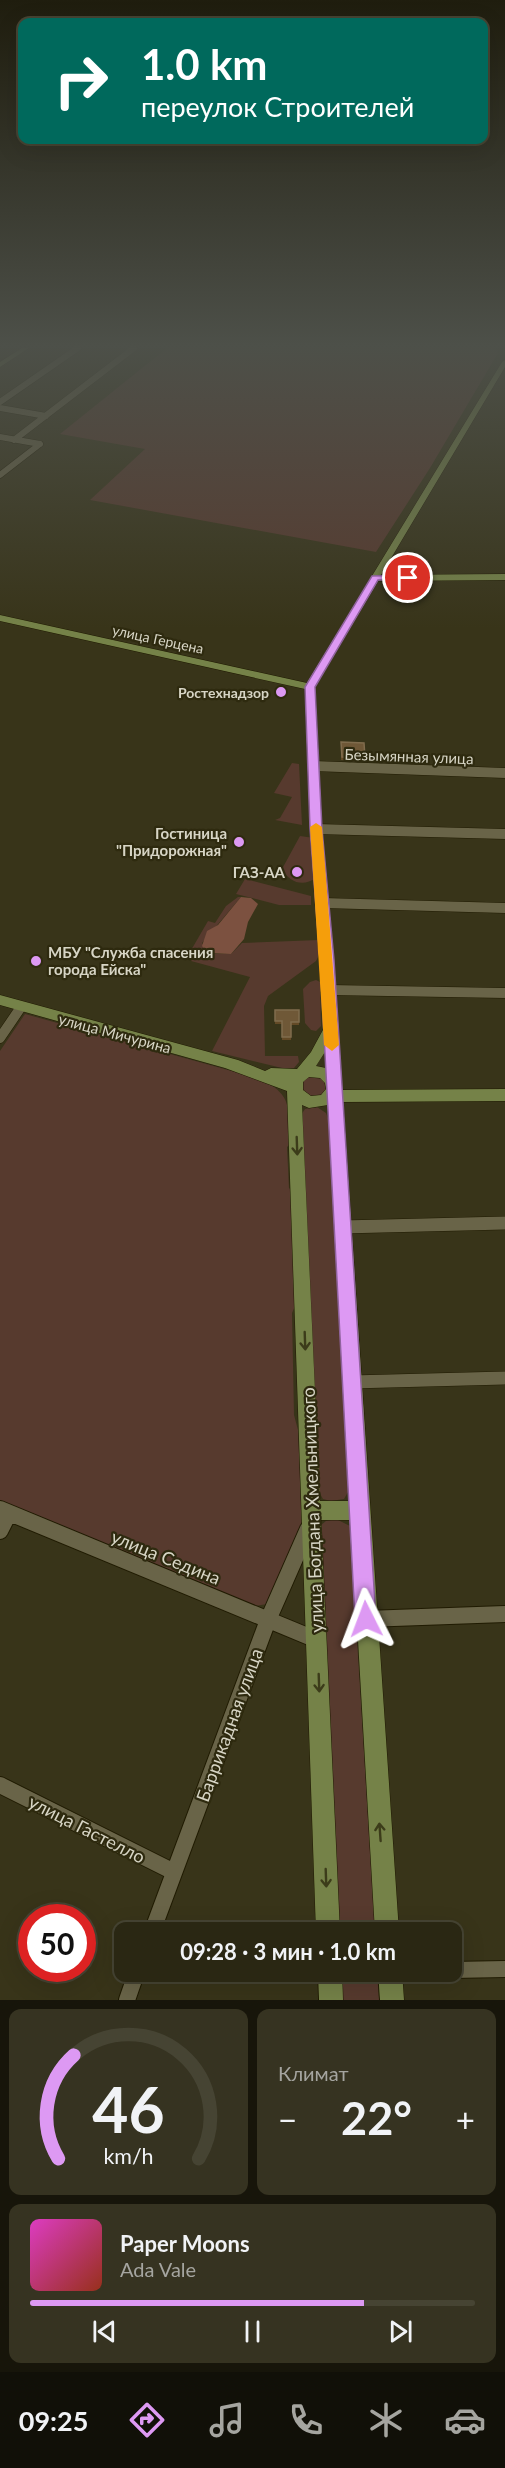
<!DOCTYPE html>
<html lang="ru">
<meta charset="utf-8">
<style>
body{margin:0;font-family:Lato,sans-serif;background:#363321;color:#f1f3f6;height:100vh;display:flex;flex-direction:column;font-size:22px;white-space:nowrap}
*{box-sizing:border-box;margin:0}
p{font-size:20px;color:#a5a5a0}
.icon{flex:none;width:33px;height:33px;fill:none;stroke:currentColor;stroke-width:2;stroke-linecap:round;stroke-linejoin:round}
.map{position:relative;height:2000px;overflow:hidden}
.panel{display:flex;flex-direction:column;gap:9px;padding:9px;background:#17150a;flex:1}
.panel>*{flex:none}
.hud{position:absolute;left:18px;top:18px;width:470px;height:126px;border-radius:12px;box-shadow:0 6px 24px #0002,0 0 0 2px #464433;background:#00695c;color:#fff;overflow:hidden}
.speed{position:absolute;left:18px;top:1904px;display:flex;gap:12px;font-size:30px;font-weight:700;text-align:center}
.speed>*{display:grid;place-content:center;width:78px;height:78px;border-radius:50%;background:#2a2713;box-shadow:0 6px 24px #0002,0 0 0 2px #464433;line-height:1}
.speed .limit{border:9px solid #d22;background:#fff;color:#111}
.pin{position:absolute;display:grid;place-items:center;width:51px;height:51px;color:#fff;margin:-26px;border:3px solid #fff;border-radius:50%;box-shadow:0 2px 6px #0007}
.me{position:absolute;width:66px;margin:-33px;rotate:357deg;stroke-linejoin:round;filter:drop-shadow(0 0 4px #0008)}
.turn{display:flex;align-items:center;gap:21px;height:126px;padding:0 24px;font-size:27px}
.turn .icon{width:78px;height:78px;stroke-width:2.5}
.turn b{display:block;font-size:42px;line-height:51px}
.big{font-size:45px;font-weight:700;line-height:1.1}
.panel .tile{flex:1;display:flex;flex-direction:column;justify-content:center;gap:9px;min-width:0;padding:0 21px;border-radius:12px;background:#363321}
.panel .dial{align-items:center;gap:0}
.dial svg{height:156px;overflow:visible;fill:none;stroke:#464433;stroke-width:7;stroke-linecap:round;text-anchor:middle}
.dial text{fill:#f1f3f6;stroke:none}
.song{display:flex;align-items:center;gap:18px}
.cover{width:72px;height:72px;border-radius:9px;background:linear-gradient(135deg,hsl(310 70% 55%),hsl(10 70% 35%))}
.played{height:6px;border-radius:3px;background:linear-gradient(90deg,#dd99f3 75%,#464433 75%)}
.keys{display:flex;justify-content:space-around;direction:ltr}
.heat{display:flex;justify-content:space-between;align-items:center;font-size:33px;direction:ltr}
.panel .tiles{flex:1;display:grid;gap:9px;grid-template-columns:1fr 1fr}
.tile:last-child{grid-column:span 2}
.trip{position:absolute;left:114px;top:1922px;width:348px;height:60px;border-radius:12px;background:#2a2713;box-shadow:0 6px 24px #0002,0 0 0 2px #464433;font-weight:700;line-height:60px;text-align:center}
.menu{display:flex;height:96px;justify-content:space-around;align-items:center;background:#111008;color:#a5a5a0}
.menu .icon{width:42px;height:42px}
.menu .on{color:#dd99f3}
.menu b{font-size:27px;color:#f1f3f6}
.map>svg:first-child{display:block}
</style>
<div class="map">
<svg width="505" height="2000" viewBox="0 0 505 2000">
<rect width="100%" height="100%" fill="#383419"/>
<path fill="#573a2e" d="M167,348h328l3,5 -68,115 -54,84 -286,-52 55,-51 -85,-15z
M292,763l7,1 3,61 -27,-5 5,-2 12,-21 -18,-4z
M300,836l14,2 2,40c-13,9 -26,5 -34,-9z
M245,879l66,17v9h-32l-43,-11z
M238,897h3l-39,46 7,11h22l11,-11 77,-3v15l-3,6 -48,35 -4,10 1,50h33l1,6 -5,6h-12l-70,-17 38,-74 -59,-16 4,-7 -5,-2 18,-31 7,2 11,-17z
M316,980l4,2 1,44 -5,5 -5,-1 -6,-7 -2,-34 7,-7z
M25,1014l232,64c37,16 31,29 33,66l-3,3 2,41 3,3 5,110 -5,12 2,102 4,15 4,96 -35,78 -12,2 -255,-103v-452z
M310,1076c10,2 15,2 17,13l-4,6 -10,2 -10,-4 -2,-10z
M317,1107l9,6 3,8 19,371 -4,7 -13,2 -8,-2 -4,-7 -18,-377 4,-6z
M336,1519l14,7 25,406h-36l-18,-407 5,-4z
M341,1971h36l2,29h-37z"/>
<path fill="#7c5140" d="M241,897l10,1 7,6 -10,18 -4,17 -13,15 -24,-1 -5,-7 5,-15 11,-6z"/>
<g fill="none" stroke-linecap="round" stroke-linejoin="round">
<defs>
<path id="street-far3" d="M0,402l78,-54
M0,408l46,8
M0,437l40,7
M14,440l120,-92
M0,475l40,-31"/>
<path id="street-far2" d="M313,766l192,7
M316,829l189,5
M323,903l182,5
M329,990l176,3
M0,1038l21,-31"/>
<path id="street-far1" d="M342,1227l163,-4
M351,1382l154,-4"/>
<path id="street" d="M0,1509l317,131
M0,1531l9,-18
M366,1619l139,-5
M0,1785l174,87
M152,1932l116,-312 40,-91
M452,1970l53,-1
M390,1972l35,-1
M127,2000l10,-29"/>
<path id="secondary" d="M22,348h7l-29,19v-5z
M505,360v7l-124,208 124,-1v6l-127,1 -63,106 7,142 20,261 163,-1v12l-162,1 56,830h-24l-24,-412h-30l19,412h-24l-29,-841 -62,-23 -225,-63v-10l238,65 27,11 6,-3 26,1 14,-17 13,-24 -14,-199 -5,-140 -305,-68v-6l307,68 195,-321zM325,1052l1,16 -10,-2zM309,1077l11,1 5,5 1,6 -5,6 -10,1 -8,-6v-8zM302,1105l7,3 19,-3 22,396h-30z
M318,1971h24l1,29h-24z
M378,1971h24l2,29h-24z"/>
</defs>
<use href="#street-far3" stroke="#201b02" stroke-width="7"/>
<use href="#street-far2" stroke="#201b02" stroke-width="11"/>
<use href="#street-far1" stroke="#201b02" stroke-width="14"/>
<use href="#street" stroke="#201b02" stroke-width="18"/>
<use href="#secondary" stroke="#201b02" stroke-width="1"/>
<use href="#street-far3" stroke="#696448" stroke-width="6"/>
<use href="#street-far2" stroke="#696448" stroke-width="10"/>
<use href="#street-far1" stroke="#696448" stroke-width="13"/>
<use href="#street" stroke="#696448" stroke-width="16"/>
<use href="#secondary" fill="#758248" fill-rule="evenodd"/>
</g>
<path fill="#634a26" d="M426,564l-3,8h-29v-3z
M341,742l24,16v3l-24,-1z
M275,1010h24v15h-8v15h-9v-16h-7z"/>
<path fill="#6f5837" stroke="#806c4d" stroke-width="1.5" d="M401,557l26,4 -4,9 -29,-1z
M341,742l23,1 1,15 -23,-1z
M275,1010h24v12h-8v15h-9v-16h-7z"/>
<defs><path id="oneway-shaft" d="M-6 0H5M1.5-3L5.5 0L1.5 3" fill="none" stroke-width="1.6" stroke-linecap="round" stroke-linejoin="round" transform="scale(1.5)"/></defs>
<g stroke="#3c3c1a">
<use href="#oneway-shaft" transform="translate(297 1146) rotate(88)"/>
<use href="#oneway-shaft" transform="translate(305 1341) rotate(88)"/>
<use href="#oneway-shaft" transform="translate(319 1683) rotate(88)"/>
<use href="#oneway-shaft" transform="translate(380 1832) rotate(-94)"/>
<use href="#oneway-shaft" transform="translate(326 1878) rotate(88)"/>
</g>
<linearGradient id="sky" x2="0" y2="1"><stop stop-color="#1f1d0e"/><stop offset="0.55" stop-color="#4d5049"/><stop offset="1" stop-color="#4d5049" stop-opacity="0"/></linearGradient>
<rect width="505" height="628" fill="url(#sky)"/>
<path fill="#dd99f3" stroke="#90639e" stroke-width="1.5" d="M408,575l3,1v4h-33l-63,107 7,142 12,131 42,659 -3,7 -7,3 -8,-3 -3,-7 -35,-659 -10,-131 -5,-142 67,-111z"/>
<path fill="#f59e0b" d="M316,823l6,4 17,218 -7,6 -8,-6 -14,-218z"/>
<g fill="#dd99f3" stroke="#2e2a0f" stroke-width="2">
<circle cx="281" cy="692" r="6"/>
<circle cx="239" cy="842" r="6"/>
<circle cx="297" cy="872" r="6"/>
<circle cx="36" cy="961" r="6"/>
</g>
<g text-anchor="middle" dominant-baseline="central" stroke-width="4.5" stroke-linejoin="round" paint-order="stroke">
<g font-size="14" fill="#d7d5c5" stroke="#2e2a0f">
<text transform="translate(158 639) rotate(12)">улица Герцена</text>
</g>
<g font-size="14" font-weight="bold" fill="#d7d5c5" stroke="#2e2a0f" text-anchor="end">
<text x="269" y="692">Ростехнадзор</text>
</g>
<g font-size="15" fill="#d7d5c5" stroke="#2e2a0f">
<text transform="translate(409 756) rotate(2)">Безымянная улица</text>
<text transform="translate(115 1033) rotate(15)">улица Мичурина</text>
</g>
<g font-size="15" font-weight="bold" fill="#d7d5c5" stroke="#2e2a0f" text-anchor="end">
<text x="227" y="833">Гостиница<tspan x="227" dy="17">"Придорожная"</tspan></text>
<text x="285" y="872">ГАЗ-АА</text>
<text x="48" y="952" text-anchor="start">МБУ "Служба спасения<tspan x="48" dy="17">города Ейска"</tspan></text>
</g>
<g font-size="18" fill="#d7d5c5" stroke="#2e2a0f">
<text transform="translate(312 1510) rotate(-92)">улица Богдана Хмельницкого</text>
<text transform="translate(166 1557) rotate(22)">улица Седина</text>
<text transform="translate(229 1725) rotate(-70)">Баррикадная улица</text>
<text transform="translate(87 1829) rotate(27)">улица Гастелло</text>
</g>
</g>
</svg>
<div class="speed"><div class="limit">50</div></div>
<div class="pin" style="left:408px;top:578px;background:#d93025"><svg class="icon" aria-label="arrive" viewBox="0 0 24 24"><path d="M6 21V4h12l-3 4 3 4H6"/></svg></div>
<svg class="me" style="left:366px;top:1619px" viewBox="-20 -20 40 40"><path d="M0-17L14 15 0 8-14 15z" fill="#dd99f3" stroke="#fff" stroke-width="4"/></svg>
<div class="trip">09:28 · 3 мин · 1.0 km</div>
<div class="hud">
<div class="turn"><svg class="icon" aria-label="right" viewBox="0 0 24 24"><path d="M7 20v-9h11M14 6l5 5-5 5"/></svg><div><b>1.0 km</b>переулок Строителей</div></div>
</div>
</div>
<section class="panel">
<div class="tiles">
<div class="tile dial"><svg viewBox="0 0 100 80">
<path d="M14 69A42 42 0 1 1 86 69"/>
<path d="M14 69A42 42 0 0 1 22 16" stroke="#dd99f3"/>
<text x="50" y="56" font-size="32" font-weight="700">46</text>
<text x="50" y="72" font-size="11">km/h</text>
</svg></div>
<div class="tile"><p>Климат</p>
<div class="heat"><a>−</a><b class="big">22°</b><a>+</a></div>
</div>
<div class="tile">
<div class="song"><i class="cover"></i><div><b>Paper Moons</b><p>Ada Vale</p></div></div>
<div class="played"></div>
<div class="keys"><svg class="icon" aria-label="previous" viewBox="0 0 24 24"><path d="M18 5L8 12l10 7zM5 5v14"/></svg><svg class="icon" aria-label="pause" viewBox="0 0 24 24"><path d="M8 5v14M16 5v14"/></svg><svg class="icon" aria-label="next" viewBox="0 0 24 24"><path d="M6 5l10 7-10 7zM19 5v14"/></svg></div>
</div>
</div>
</section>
<nav class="menu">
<b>09:25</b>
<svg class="icon on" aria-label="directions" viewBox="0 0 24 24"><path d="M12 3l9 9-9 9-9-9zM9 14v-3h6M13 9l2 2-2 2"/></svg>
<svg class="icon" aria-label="music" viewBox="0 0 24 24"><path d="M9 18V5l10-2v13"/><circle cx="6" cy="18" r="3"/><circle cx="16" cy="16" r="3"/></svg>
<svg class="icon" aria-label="phone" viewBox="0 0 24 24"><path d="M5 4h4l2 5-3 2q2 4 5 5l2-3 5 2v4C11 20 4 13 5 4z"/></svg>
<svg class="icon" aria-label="climate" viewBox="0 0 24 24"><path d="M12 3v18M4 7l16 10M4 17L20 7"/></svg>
<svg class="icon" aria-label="car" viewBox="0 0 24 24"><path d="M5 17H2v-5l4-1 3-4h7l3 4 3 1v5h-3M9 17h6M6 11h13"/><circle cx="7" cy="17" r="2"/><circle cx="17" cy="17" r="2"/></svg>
</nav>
